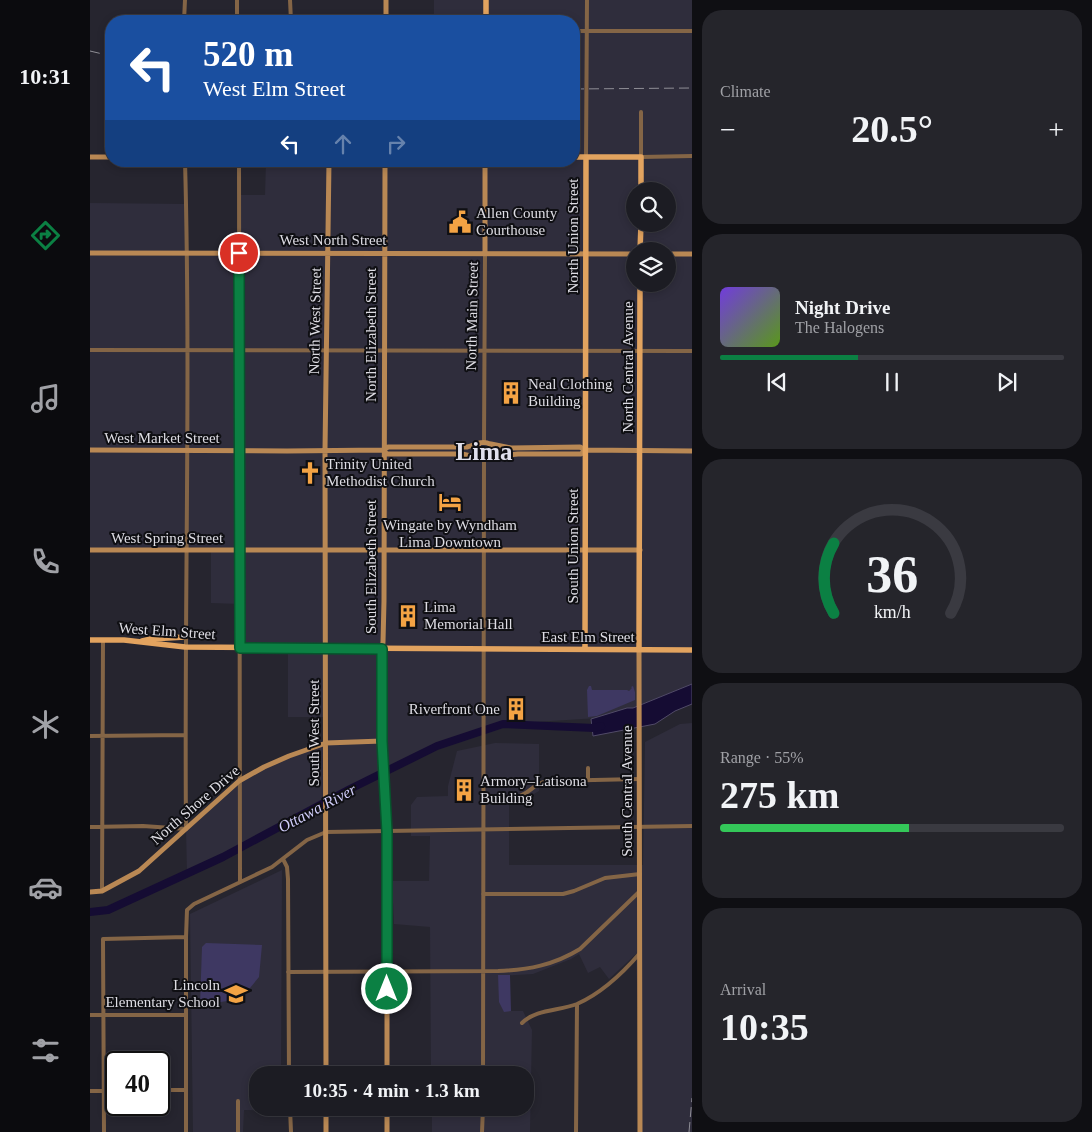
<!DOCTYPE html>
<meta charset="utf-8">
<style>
body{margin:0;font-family:Georgia,serif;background:#25252b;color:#f1f3f6;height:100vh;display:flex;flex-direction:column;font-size:19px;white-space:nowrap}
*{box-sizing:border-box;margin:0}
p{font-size:16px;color:#a0a1a6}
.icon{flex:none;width:28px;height:28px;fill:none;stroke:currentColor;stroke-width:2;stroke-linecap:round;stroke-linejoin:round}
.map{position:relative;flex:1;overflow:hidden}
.drawer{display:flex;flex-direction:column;gap:10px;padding:10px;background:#0f0f13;width:400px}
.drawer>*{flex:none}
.banner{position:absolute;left:15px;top:15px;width:475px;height:152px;border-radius:20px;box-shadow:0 2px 8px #0003,0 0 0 1px #3a3a41;background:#1a4fa0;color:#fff;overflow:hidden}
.controls{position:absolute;left:536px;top:182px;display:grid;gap:10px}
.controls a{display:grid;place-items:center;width:50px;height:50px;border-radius:50%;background:#1c1c23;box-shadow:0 2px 8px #0003,0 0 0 1px #3a3a41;font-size:25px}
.speed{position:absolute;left:15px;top:1051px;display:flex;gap:10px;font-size:25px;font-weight:700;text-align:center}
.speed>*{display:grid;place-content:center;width:65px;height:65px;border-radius:50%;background:#1c1c23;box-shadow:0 2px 8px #0003,0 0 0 1px #3a3a41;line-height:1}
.speed .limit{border:2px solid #111;border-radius:8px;background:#fff;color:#111}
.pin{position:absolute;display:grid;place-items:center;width:42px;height:42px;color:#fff;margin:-21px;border:2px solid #fff;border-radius:50%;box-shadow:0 1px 5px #0007}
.me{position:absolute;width:55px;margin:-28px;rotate:0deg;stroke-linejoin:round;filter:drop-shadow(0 0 4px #0008)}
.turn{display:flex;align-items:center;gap:18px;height:105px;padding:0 15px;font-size:22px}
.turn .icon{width:65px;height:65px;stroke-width:2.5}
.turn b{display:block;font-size:35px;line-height:42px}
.lanes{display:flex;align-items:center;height:48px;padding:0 15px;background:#0003;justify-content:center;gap:25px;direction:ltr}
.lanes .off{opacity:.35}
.big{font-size:38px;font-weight:800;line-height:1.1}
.drawer .widget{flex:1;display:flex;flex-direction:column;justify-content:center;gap:8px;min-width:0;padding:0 18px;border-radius:20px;background:#25252b}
.drawer .dial{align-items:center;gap:0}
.dial svg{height:130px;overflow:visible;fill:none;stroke:#3a3a41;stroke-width:7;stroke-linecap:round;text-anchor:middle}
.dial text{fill:#f1f3f6;stroke:none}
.song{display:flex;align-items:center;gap:15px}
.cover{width:60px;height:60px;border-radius:8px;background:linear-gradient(135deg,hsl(260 70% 55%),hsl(90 70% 35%))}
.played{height:5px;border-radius:2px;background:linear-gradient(90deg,#0b8043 40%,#3a3a41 40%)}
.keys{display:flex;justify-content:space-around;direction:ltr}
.heat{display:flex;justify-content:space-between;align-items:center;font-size:28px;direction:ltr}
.charge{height:8px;border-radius:4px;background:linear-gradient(90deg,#34c759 55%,#3a3a41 0)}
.trip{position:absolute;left:159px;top:1066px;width:285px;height:50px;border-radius:20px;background:#1c1c23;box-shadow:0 2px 8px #0003,0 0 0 1px #3a3a41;font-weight:800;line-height:50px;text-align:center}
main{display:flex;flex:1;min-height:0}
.dock{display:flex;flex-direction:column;width:90px;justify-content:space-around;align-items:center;background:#0b0b0e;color:#a0a1a6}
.dock .icon{width:35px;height:35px}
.dock .active{color:#0b8043}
.dock b{font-size:22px;color:#f1f3f6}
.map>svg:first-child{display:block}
</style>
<main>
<nav class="dock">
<b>10:31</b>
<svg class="icon active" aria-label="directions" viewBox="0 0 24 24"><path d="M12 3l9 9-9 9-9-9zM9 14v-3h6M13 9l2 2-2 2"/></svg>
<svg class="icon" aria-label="music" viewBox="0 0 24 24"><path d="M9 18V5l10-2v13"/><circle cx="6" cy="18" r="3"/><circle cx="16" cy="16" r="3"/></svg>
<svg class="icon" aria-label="phone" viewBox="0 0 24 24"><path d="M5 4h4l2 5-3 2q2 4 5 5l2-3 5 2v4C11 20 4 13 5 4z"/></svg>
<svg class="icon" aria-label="climate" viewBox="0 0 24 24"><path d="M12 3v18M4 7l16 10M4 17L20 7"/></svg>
<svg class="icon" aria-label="car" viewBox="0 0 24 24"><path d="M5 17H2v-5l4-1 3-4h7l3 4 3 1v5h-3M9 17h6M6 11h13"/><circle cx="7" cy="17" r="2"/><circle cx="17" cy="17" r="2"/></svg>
<svg class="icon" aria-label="filters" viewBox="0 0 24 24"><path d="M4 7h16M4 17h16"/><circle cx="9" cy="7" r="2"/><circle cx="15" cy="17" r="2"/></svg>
</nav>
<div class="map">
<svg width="602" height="1132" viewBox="0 0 602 1132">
<rect width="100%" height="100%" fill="#26252f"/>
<path fill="#2f2d3c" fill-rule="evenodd" d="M344,0h258v684l-59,24h-6l-29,10 -95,6 -66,22 -87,43 -127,68 -36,17 -1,-45 38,-36 40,-26 62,-24v-26h-38v-68l-48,-1v-44l-29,-1v-52l-121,-1v-347l96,1v49h53v-58h26l1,-34h308v-140h-140zM545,191h33v33h-33zM545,251h33v33h-33z
M602,723v409h-50l-6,-178 -27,25 -9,-12 -12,6 -9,-19 -8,5 -38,15 -35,2 6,35h19l9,19 -2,102h-98v-24h93v-33h-94l-1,-148 -36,-3 -2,-43h37l1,-45h-19v-31l6,-8 31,-1v-10l9,-35 38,-8 44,1v47l-12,7 -18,5v62h134l2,-123 35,-18z
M192,870l-1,205h-23v33h23v3l-37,-1 -1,22h-50l-3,-218z"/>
<path fill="#3e3862" d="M499,686h2l1,4h35l2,1 3,-3 -1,-1 2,-1 2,6v8l-38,16 -9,1 -1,-27z
M116,943l56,2 -3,32 -18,22 -41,6 2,-58z
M420,975l1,36 -7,1 -5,-10 -1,-27z"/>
<path fill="#150c33" stroke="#514b68" d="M602,684v20l-17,7 -20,13 -62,12 -2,-17 36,-11h6z"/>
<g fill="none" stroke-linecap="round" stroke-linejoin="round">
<path stroke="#150c33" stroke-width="8" d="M0,912l18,-2 115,-53 127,-68 87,-43 66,-22 91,4 7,-2"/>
<path stroke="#846546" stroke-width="4" d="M200,0l1,21
M94,21l1,-21
M147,21v-21
M484,31h118
M551,112v45l51,-1
M496,157l1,-157
M149,161l1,721
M0,350l602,1
M394,442l1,-189
M0,736l95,-1
M498,768v12
M393,798c11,0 26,2 37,-2 13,-5 13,-13 29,-15l90,-2
M0,827l53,-1 43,3c-2,-223 5,-445 -1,-668
M193,859l4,8 1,12 1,196
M12,891l1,-251
M393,894h80l11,-3 31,-13 35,-4
M198,972l210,-1c30,-1 56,-6 82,-22l59,-57
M0,1015h96
M432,1023c14,-14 37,-12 55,-19 25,-11 45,-30 63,-51
M393,1075l1,-616
M69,1090h27
M0,1091h26
M148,1101v31
M200,1108l1,24
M14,1132l-1,-193 83,-2
M96,1132v-195l1,-27 7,-6 78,-37 35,-27 19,-8 366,-6
M392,1132l1,-24
M486,1132l1,-128"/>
<path stroke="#b98854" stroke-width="5" d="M296,21v-21
M0,157h21
M295,161l-1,440 -1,41 -1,7v92l5,91v243
M395,161v92
M0,253l545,1
M578,254h24
M401,444l20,4 69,-1 5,3 107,1
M0,450l197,1 96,-1 5,-3h79c8,-2 15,-7 23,-3l3,5c0,7 -4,11 -11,10l-6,-6v-6l4,-4
M293,450l4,4h75l18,4
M400,457l28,-3h63l4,-4
M0,550h550
M549,649l1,483
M0,892l12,-1 37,-20 100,-90 25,-14 25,-11 37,-13 56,-2
M236,1075l-1,-625 4,-289
M236,1108v24
M297,1132v-24"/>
<path stroke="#e2a35f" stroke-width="5.5" d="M396,0v21
M484,157h67v34
M550,251l1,-27
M0,640h34l61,7 507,3
M52,641l9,-2 34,-2
M495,649l1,-492
M549,649l1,-365"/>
<path stroke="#8f8e96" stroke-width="1" stroke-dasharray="10 5" stroke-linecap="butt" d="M0,51l21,5
M484,89l118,-1
M599,1132l3,-34"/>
</g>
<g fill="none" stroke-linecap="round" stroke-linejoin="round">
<defs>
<path id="route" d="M149,253l1,395 142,1v92l5,91v157"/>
</defs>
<use href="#route" stroke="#07532c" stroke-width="12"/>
<use href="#route" stroke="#0b8043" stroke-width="9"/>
</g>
<defs>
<symbol id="civic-bare" viewBox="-9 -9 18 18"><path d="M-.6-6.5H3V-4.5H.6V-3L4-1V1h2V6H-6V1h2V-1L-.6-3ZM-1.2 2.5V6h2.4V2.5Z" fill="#f4a344" stroke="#0f0f13" stroke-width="2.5" paint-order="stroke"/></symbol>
<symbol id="building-bare" viewBox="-9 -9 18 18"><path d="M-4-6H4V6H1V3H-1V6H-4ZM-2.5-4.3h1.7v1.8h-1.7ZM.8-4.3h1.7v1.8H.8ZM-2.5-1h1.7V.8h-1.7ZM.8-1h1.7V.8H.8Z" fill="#f4a344" stroke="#0f0f13" stroke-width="2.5" paint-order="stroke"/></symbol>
<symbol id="church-bare" viewBox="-9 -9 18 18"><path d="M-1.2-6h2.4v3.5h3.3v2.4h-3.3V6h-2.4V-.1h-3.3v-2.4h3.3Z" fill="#f4a344" stroke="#0f0f13" stroke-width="2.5" paint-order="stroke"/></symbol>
<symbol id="hotel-bare" viewBox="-9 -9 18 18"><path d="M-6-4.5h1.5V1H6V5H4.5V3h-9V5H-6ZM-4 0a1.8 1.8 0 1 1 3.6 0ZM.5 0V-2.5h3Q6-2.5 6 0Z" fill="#f4a344" stroke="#0f0f13" stroke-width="2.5" paint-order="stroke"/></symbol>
<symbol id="school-bare" viewBox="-9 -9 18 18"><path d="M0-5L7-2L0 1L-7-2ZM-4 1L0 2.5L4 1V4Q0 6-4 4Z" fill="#f4a344" stroke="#0f0f13" stroke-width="2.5" paint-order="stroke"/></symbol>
</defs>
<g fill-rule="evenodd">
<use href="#civic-bare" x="354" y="206" width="32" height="32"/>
<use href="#building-bare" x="405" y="377" width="32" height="32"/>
<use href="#church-bare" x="204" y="457" width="32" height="32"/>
<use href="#hotel-bare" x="344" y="486" width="32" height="32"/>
<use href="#building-bare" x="302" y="600" width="32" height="32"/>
<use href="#building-bare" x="410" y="693" width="32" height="32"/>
<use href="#building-bare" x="358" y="774" width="32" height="32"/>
<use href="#school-bare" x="130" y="978" width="32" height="32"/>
</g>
<g text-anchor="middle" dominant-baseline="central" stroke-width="4" stroke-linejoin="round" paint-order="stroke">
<g font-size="15" fill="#dedde4" stroke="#0f0f13" text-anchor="start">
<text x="386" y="213">Allen County<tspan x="386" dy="17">Courthouse</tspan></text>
<text x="438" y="384">Neal Clothing<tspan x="438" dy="17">Building</tspan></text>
<text x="236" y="464">Trinity United<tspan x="236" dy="17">Methodist Church</tspan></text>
<text x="360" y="525" text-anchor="middle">Wingate by Wyndham<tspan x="360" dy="17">Lima Downtown</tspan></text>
<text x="334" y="607">Lima<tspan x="334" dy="17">Memorial Hall</tspan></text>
<text x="410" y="709" text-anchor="end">Riverfront One</text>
<text x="390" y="781">Armory–Latisona<tspan x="390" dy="17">Building</tspan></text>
<text x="130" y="985" text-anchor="end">Lincoln<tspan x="130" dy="17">Elementary School</tspan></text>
</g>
<g font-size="15" fill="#dedde4" stroke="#0f0f13">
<text transform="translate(483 236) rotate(-90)">North Union Street</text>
<text x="243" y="240">West North Street</text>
<text transform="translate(382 316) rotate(-89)">North Main Street</text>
<text transform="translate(225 321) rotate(-89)">North West Street</text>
<text transform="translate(281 335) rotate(-90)">North Elizabeth Street</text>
<text transform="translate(538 367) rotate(-90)">North Central Avenue</text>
<text x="72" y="438">West Market Street</text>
<text x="77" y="538">West Spring Street</text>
<text transform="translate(483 546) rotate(-90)">South Union Street</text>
<text transform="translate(281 567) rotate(-90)">South Elizabeth Street</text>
<text transform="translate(77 631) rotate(4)">West Elm Street</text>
<text x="498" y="637">East Elm Street</text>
<text transform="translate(224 733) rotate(-90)">South West Street</text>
<text transform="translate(537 791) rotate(-90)">South Central Avenue</text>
<text transform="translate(105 805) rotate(-41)">North Shore Drive</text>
</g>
<g font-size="16" font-style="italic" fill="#cfccf9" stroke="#0f0f13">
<text transform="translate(227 808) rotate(-28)">Ottawa River</text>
</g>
<g font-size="25" font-weight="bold" fill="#e0e0ed" stroke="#0f0f13">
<text x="394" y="451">Lima</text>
</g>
</g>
</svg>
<div class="controls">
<a><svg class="icon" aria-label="search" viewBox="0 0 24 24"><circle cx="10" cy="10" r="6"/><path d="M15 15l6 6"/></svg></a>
<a><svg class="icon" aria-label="layers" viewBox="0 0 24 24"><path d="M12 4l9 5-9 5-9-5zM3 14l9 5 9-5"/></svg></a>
</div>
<div class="speed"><div class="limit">40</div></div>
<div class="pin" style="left:149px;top:253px;background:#d93025"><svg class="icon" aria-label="arrive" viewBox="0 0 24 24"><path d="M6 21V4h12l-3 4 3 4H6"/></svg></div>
<svg class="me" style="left:297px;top:989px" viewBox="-20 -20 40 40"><circle r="17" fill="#0b8043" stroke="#fff" stroke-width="3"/><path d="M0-11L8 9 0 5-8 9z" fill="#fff"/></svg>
<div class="trip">10:35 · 4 min · 1.3 km</div>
<div class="banner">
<div class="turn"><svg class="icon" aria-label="left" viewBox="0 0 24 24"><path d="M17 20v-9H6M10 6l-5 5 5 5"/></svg><div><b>520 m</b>West Elm Street</div></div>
<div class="lanes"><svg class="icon" aria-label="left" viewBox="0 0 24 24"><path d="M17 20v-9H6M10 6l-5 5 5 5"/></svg><svg class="icon off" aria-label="ahead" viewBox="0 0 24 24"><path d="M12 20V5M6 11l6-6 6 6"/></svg><svg class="icon off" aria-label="right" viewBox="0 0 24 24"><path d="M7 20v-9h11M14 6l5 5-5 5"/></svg></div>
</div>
</div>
<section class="drawer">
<div class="widget"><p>Climate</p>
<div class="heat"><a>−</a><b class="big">20.5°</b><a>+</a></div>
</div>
<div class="widget">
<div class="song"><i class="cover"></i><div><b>Night Drive</b><p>The Halogens</p></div></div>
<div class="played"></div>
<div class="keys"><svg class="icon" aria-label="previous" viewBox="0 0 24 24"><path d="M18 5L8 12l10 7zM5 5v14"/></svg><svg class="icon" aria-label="pause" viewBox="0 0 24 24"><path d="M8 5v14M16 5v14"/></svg><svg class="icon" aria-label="next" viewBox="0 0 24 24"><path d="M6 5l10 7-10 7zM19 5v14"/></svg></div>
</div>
<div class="widget dial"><svg viewBox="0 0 100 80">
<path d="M14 69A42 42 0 1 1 86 69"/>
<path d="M14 69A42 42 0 0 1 14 26" stroke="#0b8043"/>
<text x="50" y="56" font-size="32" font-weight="700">36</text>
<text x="50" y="72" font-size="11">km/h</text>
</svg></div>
<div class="widget"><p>Range · 55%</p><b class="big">275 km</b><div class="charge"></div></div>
<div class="widget"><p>Arrival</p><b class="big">10:35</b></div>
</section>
</main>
